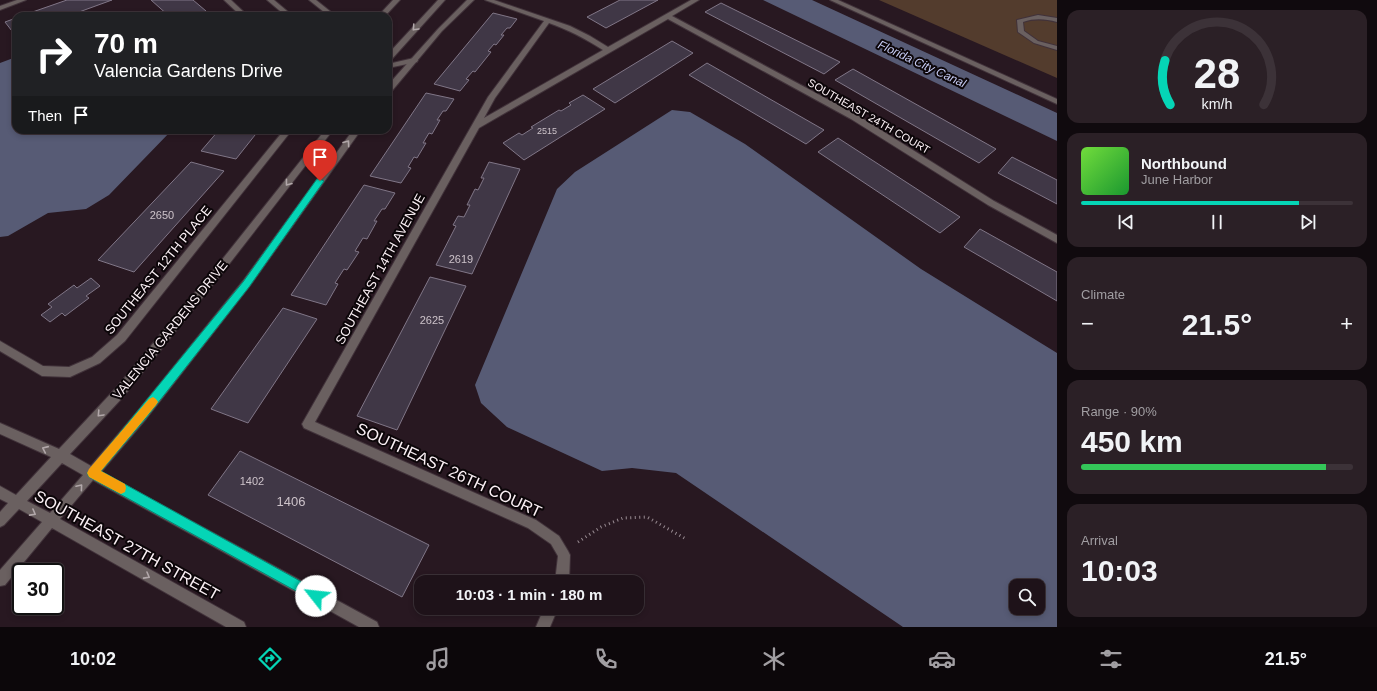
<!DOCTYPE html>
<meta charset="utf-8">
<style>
body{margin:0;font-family:Arial,sans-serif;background:#2b2026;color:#f1f3f6;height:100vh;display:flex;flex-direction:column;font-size:15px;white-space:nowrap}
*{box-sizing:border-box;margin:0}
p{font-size:13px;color:#a19ea2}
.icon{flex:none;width:22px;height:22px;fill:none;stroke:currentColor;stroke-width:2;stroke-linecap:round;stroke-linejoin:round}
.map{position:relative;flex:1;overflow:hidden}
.panel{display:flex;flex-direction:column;gap:10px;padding:10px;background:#100a0e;width:320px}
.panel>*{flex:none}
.top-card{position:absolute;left:12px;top:12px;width:380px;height:122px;border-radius:12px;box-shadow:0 2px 6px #0003,0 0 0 1px #3c3238;background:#202124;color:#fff;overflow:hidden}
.fabs{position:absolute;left:1009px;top:579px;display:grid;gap:8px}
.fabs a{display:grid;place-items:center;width:36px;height:36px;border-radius:8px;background:#1e1219;box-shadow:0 2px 6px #0003,0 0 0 1px #3c3238;font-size:20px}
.speed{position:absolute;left:12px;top:563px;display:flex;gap:8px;font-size:20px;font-weight:700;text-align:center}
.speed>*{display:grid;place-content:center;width:52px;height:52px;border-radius:50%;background:#1e1219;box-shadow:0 2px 6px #0003,0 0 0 1px #3c3238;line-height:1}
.speed .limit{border:2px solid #111;border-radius:6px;background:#fff;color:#111}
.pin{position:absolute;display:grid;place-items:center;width:34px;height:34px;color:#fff;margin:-41px -17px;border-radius:50% 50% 50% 0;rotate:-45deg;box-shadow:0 0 4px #0007}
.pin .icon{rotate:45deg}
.me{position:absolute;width:44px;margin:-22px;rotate:299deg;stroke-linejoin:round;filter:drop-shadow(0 0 3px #0008)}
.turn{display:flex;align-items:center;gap:14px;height:84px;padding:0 16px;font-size:18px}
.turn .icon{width:52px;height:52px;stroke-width:2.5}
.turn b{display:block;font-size:28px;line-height:34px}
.then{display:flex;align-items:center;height:38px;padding:0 16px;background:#0003;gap:8px;font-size:15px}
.big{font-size:30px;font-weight:700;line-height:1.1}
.panel .card{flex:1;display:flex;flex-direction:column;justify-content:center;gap:6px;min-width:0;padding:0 14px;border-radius:12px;background:#2b2026}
.panel .dial{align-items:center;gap:0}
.dial svg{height:104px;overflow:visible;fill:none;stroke:#3c3238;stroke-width:7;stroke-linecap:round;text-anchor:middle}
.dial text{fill:#f1f3f6;stroke:none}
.song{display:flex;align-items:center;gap:12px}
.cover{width:48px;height:48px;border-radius:6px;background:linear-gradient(135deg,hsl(100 70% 55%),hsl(130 70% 35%))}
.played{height:4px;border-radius:2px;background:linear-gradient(90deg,#05d5b6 80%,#3c3238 80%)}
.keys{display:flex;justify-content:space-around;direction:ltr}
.heat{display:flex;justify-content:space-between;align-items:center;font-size:22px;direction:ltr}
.charge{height:6px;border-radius:3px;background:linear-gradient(90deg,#34c759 90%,#3c3238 0)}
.trip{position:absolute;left:414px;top:575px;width:230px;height:40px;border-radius:12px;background:#1e1219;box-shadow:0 2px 6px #0003,0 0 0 1px #3c3238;font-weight:700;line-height:40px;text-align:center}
.tab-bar{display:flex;height:64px;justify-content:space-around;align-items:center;background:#0c070a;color:#a19ea2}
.tab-bar .icon{width:28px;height:28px}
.tab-bar .selected{color:#05d5b6}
.tab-bar b{font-size:18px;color:#f1f3f6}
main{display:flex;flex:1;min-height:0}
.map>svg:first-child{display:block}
</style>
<main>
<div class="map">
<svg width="1057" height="627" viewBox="0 0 1057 627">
<rect width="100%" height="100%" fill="#281821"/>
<path fill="#533c2d" d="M879,0h178v78z"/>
<path fill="#575b75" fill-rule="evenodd" d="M763,0h49l245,113v28z
M16,57v73h156l-63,65 -23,14 -38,4 -40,23 -8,1v-174z
M672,110l18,2 55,32 176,125 136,84v274h-154l-227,-154 -44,-5 -30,3 -95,-44 -26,-24 -6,-18 82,-196 18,-17zM1016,586h22v22h-22z"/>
<path fill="#403746" stroke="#807687" d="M67,0h45l-44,16h-47z
M151,0h42l13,11 -13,5h-24z
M620,0h38l-52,28 -19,-11z
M721,3l119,59 -16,12 -119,-62z
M493,13l24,6 -7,9h-3l-6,7h3l-8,10 -2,-1 -6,7 3,1 -16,20 -2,-1 -7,8 3,1 -9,11 -26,-7z
M16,18v17h-1l-10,-13z
M672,41l21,12 -78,50 -22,-14z
M707,63l117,67 -18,14 -117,-69z
M853,69l143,80 -17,14 -144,-83z
M426,93l28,6 -8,12h-3l-6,9h3l-8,14 -3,-1 -6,10h3l-9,15 -3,-1 -6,10 3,1 -10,15 -31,-7z
M583,95l22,14 -81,51 -21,-17 16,-10 3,2 11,-7 -2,-1 28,-17 2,1 10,-6 -2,-2z
M219,130h40l-23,29 -35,-8z
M838,138l122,79 -20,16 -122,-81z
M1012,157l45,23v24l-59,-31z
M191,162l33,9 -90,101 -36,-12z
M489,162l31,7 -48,105 -36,-9 20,-39 -3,-1 5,-9 6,1 6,-12h-3l8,-16 3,1 6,-12h-3z
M364,185l31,8 -10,16h-3l-8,12h3l-10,18 -4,-1 -8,13 4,1 -12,18 -3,-1 -9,14 3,1 -12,21 -35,-10z
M980,229l77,43v29l-93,-54z
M430,277l36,9 -69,144 -40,-14z
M91,278l9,8 -14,10 3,2 -24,18 -3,-3 -12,9 -9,-7 11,-8 -4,-3 26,-19 3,3z
M283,308l34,11 -69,104 -37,-14z
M240,451l189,94 -27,52 -194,-102z"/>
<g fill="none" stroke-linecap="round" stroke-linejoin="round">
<defs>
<path id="lane" d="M267,0h7l19,16h-7z
M309,0h7l20,16h-7z
M393,0h7l-15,16h-7z
M830,0h8l219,99v5z
M1038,15l19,3v4c-12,-3 -22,-4 -34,0l1,9 14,10 19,5v4l-23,-7 -16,-11 -1,-12z
M414,58l4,2 -1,2 -29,6v-4z"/>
<path id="street" d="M17,0h9l-26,10v-4z
M224,0h7l17,16h-7z
M438,0h7l-54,60h-3v-6z
M467,0h7l-32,31 -51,61h-3v-7l50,-56z
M485,0h9l76,26 20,10 18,11 83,-47h8l-27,16 185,99 137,86 63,34v8l-69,-38 -137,-86 -183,-100 -189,109 -164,294 221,98 23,16 9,15 2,4 -1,27h-14l3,-26 -7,-12 -23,-16 -224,-100 -2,-4 186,-327 56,-76zM549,23c20,7 37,16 54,27l-119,68 11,-20z
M284,130h8l-167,211 -25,22 -30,14 -28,-1 -42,-25v-10l43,25 26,1 23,-10 25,-22z
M325,130h8l-110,142 -99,124 -54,58 21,12 47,-55 105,-130 110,-151h8l-112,157 -103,132 -45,53 276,150 2,5h-20l-266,-147 -33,39 184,103 2,5h-20l-174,-99 -47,57 -5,1v-16l42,-48 -23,-13 -15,16 -4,2v-15l8,-9 -8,-4v-13l16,9 35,-38 -51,-23v-11l59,26 57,-61 101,-122zM62,463l21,12 -33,38 -23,-12z
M544,608h14l-8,19h-14z"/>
</defs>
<use href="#lane" stroke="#41323a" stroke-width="2"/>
<use href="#street" stroke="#41323a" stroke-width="2"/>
<path stroke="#998c93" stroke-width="3" stroke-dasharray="1 3.5" stroke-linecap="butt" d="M578,542l23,-15 22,-9 24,-1 39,22"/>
<use href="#lane" fill="#6a6060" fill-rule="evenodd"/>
<use href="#street" fill="#6a6060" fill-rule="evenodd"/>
</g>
<defs><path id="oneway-chevron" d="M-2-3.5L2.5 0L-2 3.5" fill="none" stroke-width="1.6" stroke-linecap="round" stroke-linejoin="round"/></defs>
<g stroke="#b2a8aa">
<use href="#oneway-chevron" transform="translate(415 28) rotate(133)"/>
<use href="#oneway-chevron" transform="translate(347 143) rotate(-54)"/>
<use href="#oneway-chevron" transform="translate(288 183) rotate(128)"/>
<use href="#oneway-chevron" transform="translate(100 414) rotate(133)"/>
<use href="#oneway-chevron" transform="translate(45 449) rotate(-156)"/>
<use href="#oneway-chevron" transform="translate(80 487) rotate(-50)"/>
<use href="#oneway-chevron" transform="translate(33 513) rotate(29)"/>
<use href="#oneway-chevron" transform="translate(147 576) rotate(29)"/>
</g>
<path fill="#05d5b6" stroke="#038a76" d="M317,179h3l4,2 -75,106 -103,131 -45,53 219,121 2,4 -2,4 -4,2 -227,-125 -2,-4 156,-191z"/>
<path fill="#f59e0b" d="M153,397l3,2 2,3 -2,3 -55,66 24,13 1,4 -1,4 -4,2 -4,-2 -28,-15 -2,-4 2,-4 60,-70z"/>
<g text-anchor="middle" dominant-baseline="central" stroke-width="4" stroke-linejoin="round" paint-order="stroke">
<g font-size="9" fill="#ccc2c9">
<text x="547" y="131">2515</text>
</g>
<g font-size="11" fill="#fbf0f5" stroke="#0c0609">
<text transform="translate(869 116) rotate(30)">SOUTHEAST 24TH COURT</text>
</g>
<g font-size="11" fill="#ccc2c9">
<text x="162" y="215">2650</text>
<text x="461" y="259">2619</text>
<text x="432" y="320">2625</text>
<text x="252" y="481">1402</text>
</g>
<g font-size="12" font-style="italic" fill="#c7cdf6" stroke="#0c0609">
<text transform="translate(922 64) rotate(25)">Florida City Canal</text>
</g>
<g font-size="13" fill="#fbf0f5" stroke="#0c0609">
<text transform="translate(380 269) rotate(-61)">SOUTHEAST 14TH AVENUE</text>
<text transform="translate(158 270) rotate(-51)">SOUTHEAST 12TH PLACE</text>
<text transform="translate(170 330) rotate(-51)">VALENCIA GARDENS DRIVE</text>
</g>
<g font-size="13" fill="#ccc2c9">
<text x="291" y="501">1406</text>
</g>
<g font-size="16" fill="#fbf0f5" stroke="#0c0609">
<text transform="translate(449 470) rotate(25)">SOUTHEAST 26TH COURT</text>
<text transform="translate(127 545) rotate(29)">SOUTHEAST 27TH STREET</text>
</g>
</g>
</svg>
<div class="fabs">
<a><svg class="icon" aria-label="search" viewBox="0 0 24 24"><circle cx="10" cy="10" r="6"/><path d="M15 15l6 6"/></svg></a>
</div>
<div class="speed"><div class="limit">30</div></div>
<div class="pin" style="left:320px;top:181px;background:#d93025"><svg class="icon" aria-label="arrive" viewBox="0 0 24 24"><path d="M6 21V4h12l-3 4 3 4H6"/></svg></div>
<svg class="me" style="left:316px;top:596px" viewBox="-20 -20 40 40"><circle r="19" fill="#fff"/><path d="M0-13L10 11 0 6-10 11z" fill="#05d5b6"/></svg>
<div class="trip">10:03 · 1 min · 180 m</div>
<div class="top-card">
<div class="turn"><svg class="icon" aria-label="right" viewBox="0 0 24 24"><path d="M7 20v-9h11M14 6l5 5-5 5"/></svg><div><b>70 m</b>Valencia Gardens Drive</div></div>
<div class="then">Then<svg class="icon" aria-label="arrive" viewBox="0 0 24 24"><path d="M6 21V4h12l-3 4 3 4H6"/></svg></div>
</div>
</div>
<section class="panel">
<div class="card dial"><svg viewBox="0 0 100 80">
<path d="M14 69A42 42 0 1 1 86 69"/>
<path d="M14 69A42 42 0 0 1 10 35" stroke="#05d5b6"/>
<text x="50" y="56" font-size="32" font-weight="700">28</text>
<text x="50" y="72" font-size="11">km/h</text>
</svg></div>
<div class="card">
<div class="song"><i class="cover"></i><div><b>Northbound</b><p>June Harbor</p></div></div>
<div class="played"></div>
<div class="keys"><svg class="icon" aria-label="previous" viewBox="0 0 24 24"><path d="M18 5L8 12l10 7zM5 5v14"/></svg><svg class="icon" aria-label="pause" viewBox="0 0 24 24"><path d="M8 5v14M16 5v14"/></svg><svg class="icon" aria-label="next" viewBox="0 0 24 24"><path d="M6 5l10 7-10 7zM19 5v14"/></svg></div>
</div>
<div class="card"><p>Climate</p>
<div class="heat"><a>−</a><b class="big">21.5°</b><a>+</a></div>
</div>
<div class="card"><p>Range · 90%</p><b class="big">450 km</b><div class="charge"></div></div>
<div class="card"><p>Arrival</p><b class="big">10:03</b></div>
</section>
</main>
<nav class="tab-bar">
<b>10:02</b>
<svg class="icon selected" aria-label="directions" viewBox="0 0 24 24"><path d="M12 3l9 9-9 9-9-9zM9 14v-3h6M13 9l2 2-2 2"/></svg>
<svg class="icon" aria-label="music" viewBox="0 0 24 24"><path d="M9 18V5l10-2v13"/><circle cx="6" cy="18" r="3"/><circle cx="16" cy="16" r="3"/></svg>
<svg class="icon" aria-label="phone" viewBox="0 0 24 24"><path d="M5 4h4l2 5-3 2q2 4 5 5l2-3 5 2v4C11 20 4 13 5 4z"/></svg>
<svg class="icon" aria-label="climate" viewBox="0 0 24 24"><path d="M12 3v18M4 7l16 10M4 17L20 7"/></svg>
<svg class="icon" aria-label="car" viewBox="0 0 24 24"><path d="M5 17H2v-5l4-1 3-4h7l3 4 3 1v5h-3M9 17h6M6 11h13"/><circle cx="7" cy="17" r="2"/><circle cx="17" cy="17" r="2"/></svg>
<svg class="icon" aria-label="filters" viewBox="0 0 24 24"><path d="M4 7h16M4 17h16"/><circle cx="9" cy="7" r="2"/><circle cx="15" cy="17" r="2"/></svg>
<b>21.5°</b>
</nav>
